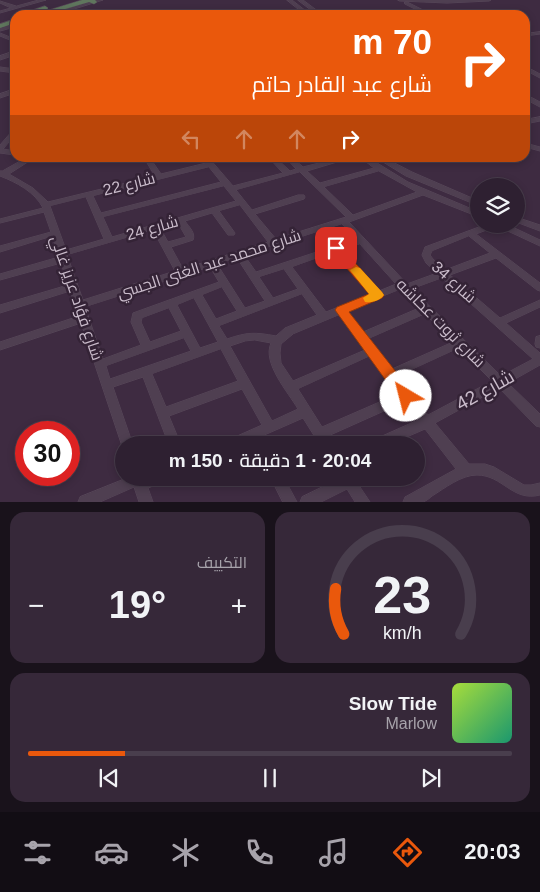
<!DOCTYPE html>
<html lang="ar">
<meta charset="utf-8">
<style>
body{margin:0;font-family:Helvetica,Cairo,sans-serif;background:#362839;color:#f1f3f6;direction:rtl;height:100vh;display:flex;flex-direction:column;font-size:19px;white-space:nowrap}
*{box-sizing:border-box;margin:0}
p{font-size:16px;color:#a7a3ab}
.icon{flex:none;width:28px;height:28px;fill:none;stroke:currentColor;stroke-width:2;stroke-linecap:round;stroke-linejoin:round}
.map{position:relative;height:502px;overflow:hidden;direction:ltr}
.drawer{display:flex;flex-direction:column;gap:10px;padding:10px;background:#19121b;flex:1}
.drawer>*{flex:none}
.top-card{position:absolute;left:10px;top:10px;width:520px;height:152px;border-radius:15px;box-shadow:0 2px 8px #0003,0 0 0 1px #493e4d;direction:rtl;background:#ea580c;color:#fff;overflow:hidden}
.buttons{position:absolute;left:470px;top:178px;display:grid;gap:10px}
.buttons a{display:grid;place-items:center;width:55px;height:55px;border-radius:50%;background:#2e2031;box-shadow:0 2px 8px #0003,0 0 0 1px #493e4d;font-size:25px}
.speed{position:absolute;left:15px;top:421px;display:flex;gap:10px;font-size:25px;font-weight:700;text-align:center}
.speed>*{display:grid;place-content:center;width:65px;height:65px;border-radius:50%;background:#2e2031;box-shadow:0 2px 8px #0003,0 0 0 1px #493e4d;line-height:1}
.speed .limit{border:8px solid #d22;background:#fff;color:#111}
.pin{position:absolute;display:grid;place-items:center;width:42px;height:42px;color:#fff;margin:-21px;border-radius:10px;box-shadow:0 2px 8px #0006}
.me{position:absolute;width:55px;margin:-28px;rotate:323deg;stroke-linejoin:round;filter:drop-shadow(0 0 4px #0008)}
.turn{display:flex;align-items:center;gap:18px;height:105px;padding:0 15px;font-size:22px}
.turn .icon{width:65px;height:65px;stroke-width:2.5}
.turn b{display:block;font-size:35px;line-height:42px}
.lanes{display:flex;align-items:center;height:48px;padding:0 15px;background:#0003;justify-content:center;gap:25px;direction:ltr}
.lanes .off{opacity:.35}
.big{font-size:38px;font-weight:600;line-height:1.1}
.drawer .card{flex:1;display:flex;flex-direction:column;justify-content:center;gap:8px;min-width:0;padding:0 18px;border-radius:15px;background:#362839}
.drawer .dial{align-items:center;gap:0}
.dial svg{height:130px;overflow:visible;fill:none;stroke:#493e4d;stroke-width:7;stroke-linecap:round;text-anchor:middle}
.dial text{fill:#f1f3f6;stroke:none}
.song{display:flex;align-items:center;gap:15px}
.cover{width:60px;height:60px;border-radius:8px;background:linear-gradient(135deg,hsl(80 70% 55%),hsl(160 70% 35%))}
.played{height:5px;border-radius:2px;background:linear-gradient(90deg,#ea580c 20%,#493e4d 20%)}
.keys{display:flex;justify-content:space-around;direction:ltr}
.heat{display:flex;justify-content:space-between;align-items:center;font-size:28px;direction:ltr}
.drawer .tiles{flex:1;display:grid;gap:10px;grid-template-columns:1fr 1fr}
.card:last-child{grid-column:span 2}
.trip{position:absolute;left:115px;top:436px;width:310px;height:50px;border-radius:25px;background:#2e2031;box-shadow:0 2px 8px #0003,0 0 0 1px #493e4d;font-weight:600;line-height:50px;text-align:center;direction:rtl}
.tab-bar{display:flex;height:80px;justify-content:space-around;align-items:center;background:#120d14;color:#a7a3ab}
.tab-bar .icon{width:35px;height:35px}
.tab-bar .current{color:#ea580c}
.tab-bar b{font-size:22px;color:#f1f3f6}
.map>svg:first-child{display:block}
</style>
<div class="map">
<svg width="540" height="502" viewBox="0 0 540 502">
<rect width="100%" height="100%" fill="#3e2b41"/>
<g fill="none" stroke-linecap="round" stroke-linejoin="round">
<defs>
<path id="minor" d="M39,0h7l-46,13v-2l11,-3 -11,-5v-2l16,5z
M96,0h7l-48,15h-7z
M287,0h5l19,15h-5z
M298,0h5l20,15h-5z
M398,0h93l-2,1 -42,2 -47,-2z
M405,2h2l26,13h-6l-22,-11z
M380,12l11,3h-28z
M13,24h2v3l-15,4v-3z
M540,32v2l-15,2v-2z
M0,33l15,6v3l-15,-6z
M15,51v4l-15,5v-4z
M525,66l15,8v4l-15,-8z
M0,67l15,2v4l-15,-2z
M15,89v4l-15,5v-4z
M525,94l15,8v5l-15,-8z
M540,117v4l-15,3v-4z
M15,129v6l-12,14 12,2v4l-15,-2v-8l13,-15z
M525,143l15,4v4l-15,-4z
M26,158h8l-25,16 24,14 15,14 107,-26 -11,-18h6l11,16 45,-11 -4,-5h7l24,28 50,-13 -14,-15h7l14,13 6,-2 -10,-11h7l10,9 36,-9h9l-1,1 -40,12 13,12 54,-15 -13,-10h8l39,24 71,30v5l-56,-22 -74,27 58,62 30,-11 -11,-10 -4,-8 3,-8 62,-23h19l34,16v6l-43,-20 -21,8 64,49v8l-3,-1 -41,-32 -46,17 50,43 40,-18v7l-34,16 34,30v12l-32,18 32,31v13l-4,-1 -37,-38 -64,35 34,41h16l9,3 30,18h7l9,-2v12c-28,7 -37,-20 -63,-20 -16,0 -32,13 -45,21 -2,2 -6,5 -9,6 -6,0 -14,0 -20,0l2,-5 51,-28 -31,-40 -37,16h-19l2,-4 47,-21 -14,-18 -76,34 5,9h-13l-17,-27 -41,18 4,9h-12l-2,-4 -9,4h-19l2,-4 36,-16 -20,-36 -73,27 12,29h-12l-26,-68 -30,10 20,58h-9v4h-1l-42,-126 -81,27v-8l79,-26 -9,-25 -70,22v-8l68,-20 -7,-22 -61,17v-6l59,-17 -7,-21 -52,16v-6l51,-14 -7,-20 -44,11v-4l43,-11c-8,-16 -27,-26 -43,-32v-5h2zM209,167l12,15 -120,31 -8,-17zM379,171l38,21 -64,23 -29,-28zM300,172l46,45 -70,22 -21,-25 49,-15 1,-2 -1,-2h-6l-46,15 -16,-20zM224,186l12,15 -124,36 -9,-20zM86,197l18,42 -38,11 -16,-44zM240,205l28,37 -85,27 -12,-22 22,-7c3,-7 -4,-13 -8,-19l27,-8 16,22h6l1,-2 -16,-22zM178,223l8,14 -18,5 -8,-14zM342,224l14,15 -100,33 -12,-17zM153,230l22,41 -92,29 -16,-45zM469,236l21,17 -45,17 -12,-11 -3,-4 2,-4zM360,244l36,40 -17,7 -37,-41zM334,252l37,42 -45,18 -34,-45zM237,258l28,43 -20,7 -28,-44zM210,267l9,15 -86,31 -2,9 10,23 -38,14 -18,-52zM284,269l14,20 -25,9 -14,-21zM442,278l91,81 -32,17 -89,-87zM222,287l15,24 -21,8 -14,-24zM401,289l18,19 -56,24 -16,-21zM302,294l15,21 -32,13 -9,8c-22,-4 -28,-4 -49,3l-8,-13zM194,298l24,44 -18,6 -23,-43zM169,308l12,23 -31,11 -9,-20 1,-4zM425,314l28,28 -61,27 -24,-30zM339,315l26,35 -72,31 -12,-18 -1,-10 1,-9 12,-10zM184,338l7,13 -81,28 -4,-13zM255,340l16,3c-9,20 17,49 27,66l-26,12 -42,-75 15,-5zM459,348l33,33 -64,34 -30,-39zM221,349l17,32 -72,26 -14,-33zM370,356l28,38 -76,33 -24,-38z
M377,158h8l27,14 67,29v5l-73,-30z
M516,217l24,8v6l-24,-9z
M540,336v12l-4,-1 -1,-3 1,-7z
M127,478h37l-1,4 -15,6 5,14h-14l-5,-15 -34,15h-22l2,-5z
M271,478h13l13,24h-14z
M341,478h13l16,24h-15l-8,-13 -26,13h-21l2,-5z"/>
<path id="highway" d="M82,0h13l2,2 -3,2 -5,-2 -44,13h-12z
M45,6l3,2 -1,1 -18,6h-11z
M15,19v4l-15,5v-4z"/>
</defs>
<use href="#minor" stroke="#58485a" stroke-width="1"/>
<use href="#highway" stroke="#574658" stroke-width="1"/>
<use href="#minor" fill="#4f3f51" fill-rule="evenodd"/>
<use href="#highway" fill="#5f765d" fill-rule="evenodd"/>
</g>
<path fill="#ea580c" stroke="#983908" d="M336,245l4,1 44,49 -2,3 -33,14 62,79 2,5 -2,4 -5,2 -6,-2 -65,-90 2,-3 32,-13 -37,-43 -1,-3z"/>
<path fill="#f59e0b" d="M356,267l4,1 22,24 2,3c-4,6 -13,8 -19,7l-2,-4 6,-4 -19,-24z"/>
<g text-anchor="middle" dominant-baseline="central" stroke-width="5" stroke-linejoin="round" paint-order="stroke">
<g font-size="16" fill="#cabccb" stroke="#342336">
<text transform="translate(129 184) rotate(-14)">شارع 22</text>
<text transform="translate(152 228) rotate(-16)">شارع 24</text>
<text transform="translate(209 264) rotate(-18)">شارع محمد عبد الغنى الجسي</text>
<text transform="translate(454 282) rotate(42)">شارع 34</text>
<text transform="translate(77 298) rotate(71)">شارع فؤاد عزيز غالي</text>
<text transform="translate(441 323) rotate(45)">شارع ثروت عكاشه</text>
</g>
<g font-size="19" fill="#cabccb" stroke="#342336">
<text transform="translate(485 390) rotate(-29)">شارع 42</text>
</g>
</g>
</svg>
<div class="buttons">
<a><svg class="icon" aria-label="layers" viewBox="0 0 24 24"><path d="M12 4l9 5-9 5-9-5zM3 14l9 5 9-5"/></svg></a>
</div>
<div class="speed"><div class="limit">30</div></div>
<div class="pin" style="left:336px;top:248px;background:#d93025"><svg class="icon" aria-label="arrive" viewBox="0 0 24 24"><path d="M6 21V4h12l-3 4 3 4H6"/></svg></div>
<svg class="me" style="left:406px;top:396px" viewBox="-20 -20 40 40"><circle r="19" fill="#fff"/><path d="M0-13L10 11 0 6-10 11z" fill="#ea580c"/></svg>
<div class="trip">20:04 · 1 دقيقة · 150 m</div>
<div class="top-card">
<div class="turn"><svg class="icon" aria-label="right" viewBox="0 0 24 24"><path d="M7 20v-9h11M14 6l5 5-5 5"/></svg><div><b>70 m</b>شارع عبد القادر حاتم</div></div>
<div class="lanes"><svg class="icon off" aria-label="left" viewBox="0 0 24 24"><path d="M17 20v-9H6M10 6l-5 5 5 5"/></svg><svg class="icon off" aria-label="ahead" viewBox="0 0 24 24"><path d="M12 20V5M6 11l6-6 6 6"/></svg><svg class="icon off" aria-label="ahead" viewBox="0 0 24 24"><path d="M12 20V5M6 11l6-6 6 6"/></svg><svg class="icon" aria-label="right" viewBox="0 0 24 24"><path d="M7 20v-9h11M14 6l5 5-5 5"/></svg></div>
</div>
</div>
<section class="drawer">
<div class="tiles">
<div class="card dial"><svg viewBox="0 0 100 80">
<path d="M14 69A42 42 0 1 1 86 69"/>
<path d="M14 69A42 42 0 0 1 9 41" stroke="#ea580c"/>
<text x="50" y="56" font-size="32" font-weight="700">23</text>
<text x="50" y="72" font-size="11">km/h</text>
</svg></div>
<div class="card"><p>التكييف</p>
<div class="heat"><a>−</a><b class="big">19°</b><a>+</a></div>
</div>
<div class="card">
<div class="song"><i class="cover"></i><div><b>Slow Tide</b><p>Marlow</p></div></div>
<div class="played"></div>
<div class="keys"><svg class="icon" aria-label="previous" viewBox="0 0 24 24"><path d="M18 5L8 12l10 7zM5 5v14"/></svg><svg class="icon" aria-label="pause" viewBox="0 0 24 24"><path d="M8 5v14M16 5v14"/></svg><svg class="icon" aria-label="next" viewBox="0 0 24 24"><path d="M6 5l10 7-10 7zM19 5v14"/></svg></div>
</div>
</div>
</section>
<nav class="tab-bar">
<b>20:03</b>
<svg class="icon current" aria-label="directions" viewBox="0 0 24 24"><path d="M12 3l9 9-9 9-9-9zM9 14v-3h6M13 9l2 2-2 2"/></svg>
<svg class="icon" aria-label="music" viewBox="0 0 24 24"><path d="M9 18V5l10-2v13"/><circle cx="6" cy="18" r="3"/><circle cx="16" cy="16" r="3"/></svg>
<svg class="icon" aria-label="phone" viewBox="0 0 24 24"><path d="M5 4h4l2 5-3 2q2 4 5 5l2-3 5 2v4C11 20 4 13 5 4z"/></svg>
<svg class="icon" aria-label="climate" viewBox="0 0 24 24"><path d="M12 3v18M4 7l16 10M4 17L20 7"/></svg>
<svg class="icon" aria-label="car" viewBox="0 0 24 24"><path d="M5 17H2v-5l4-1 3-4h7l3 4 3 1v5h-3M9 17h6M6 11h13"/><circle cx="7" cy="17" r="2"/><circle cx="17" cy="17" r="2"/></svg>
<svg class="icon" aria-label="filters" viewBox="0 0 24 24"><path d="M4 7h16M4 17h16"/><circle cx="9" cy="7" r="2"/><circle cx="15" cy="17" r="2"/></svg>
</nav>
